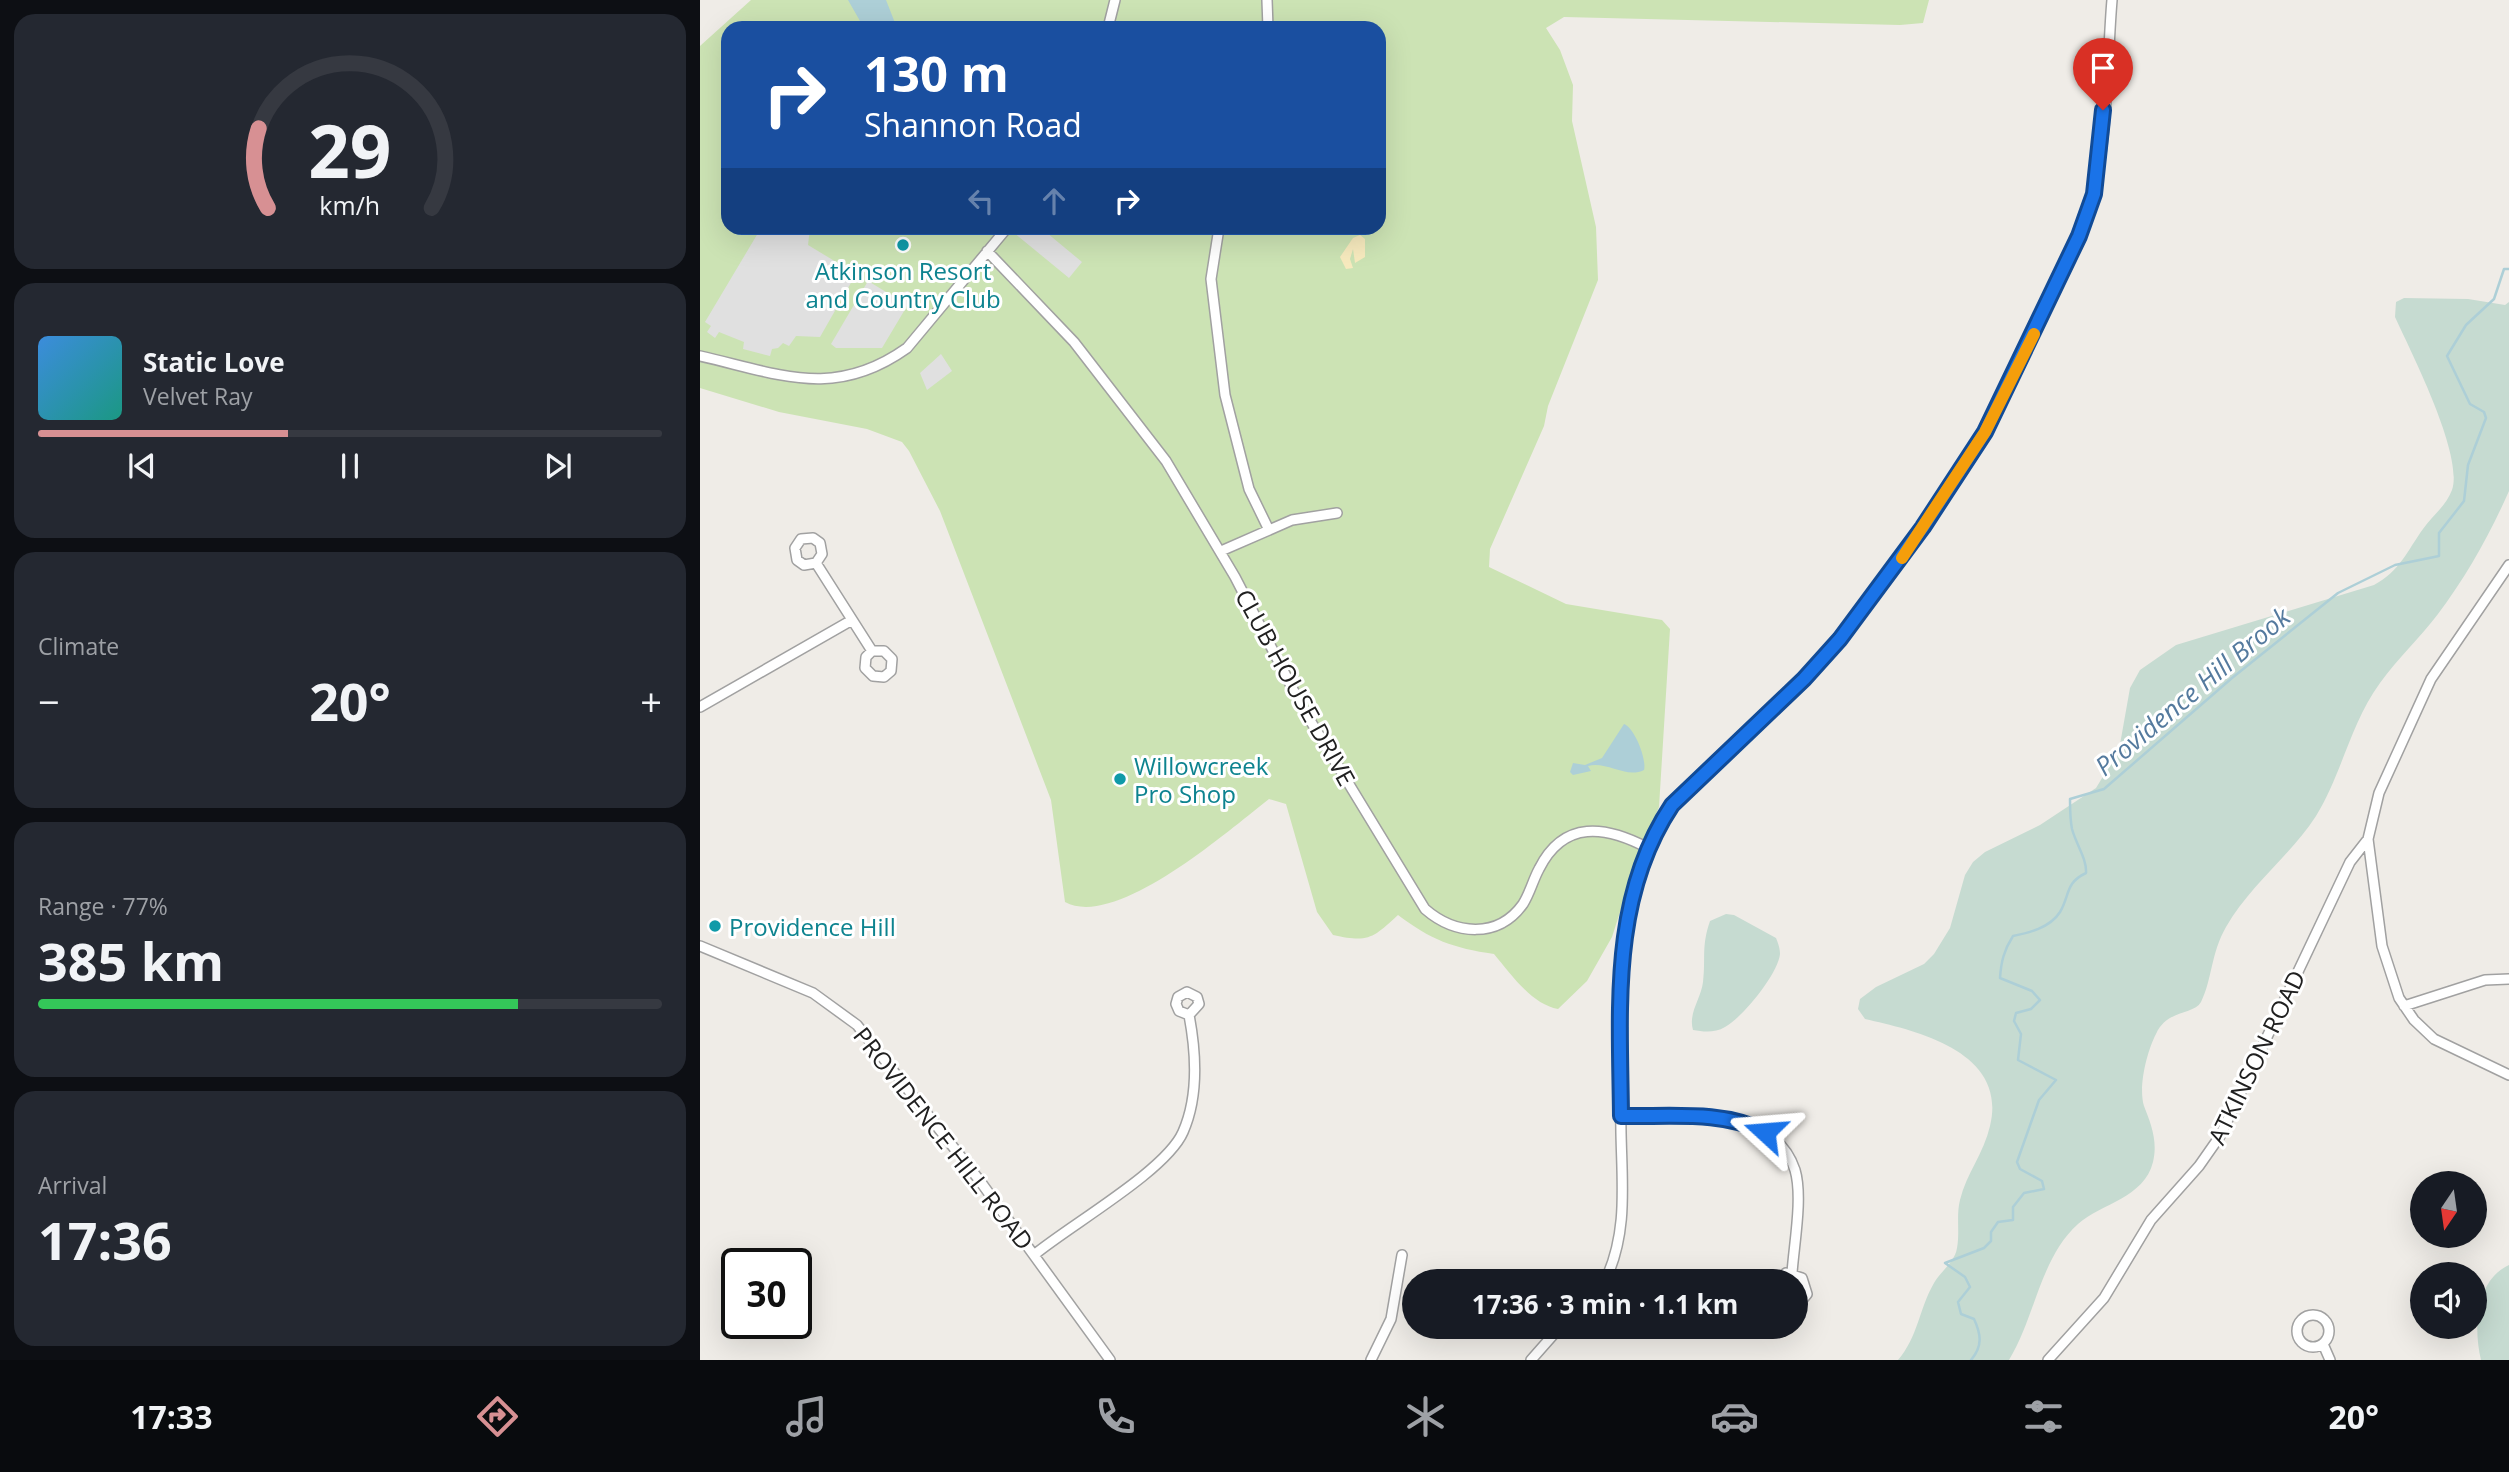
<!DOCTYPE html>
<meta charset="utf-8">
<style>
body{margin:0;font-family:"Open Sans",sans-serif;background:#242831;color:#f1f3f6;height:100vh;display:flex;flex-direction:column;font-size:26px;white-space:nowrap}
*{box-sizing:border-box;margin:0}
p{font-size:23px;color:#9ea1a6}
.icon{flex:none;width:38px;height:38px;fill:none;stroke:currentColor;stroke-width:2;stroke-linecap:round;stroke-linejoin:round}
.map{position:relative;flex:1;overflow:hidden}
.side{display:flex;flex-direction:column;gap:14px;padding:14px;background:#0d0f14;width:700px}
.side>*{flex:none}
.top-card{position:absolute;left:21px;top:21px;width:665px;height:214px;border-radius:21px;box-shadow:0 7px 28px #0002;background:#1a4fa0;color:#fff;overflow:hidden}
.needle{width:46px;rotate:193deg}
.tools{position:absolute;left:1710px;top:1171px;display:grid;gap:14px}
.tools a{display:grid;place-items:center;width:77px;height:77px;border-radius:50%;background:#171b24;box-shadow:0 7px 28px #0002;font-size:35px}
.speed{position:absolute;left:21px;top:1248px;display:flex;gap:14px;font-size:35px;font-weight:700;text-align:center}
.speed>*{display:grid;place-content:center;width:91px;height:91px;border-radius:50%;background:#171b24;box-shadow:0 7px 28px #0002;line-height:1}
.speed .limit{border:4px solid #111;border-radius:10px;background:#fff;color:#111}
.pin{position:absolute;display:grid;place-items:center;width:60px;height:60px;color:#fff;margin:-72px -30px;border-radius:50% 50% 50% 0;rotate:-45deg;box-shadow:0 0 7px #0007}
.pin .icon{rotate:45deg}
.me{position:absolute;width:77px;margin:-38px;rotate:289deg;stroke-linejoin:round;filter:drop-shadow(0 0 5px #0008)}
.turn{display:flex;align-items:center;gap:24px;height:147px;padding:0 28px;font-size:32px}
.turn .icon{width:91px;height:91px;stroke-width:2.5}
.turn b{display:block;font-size:49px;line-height:60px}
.lanes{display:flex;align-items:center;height:66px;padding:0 28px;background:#0003;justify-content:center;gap:35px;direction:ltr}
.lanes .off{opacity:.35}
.big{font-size:52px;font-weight:700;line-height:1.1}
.side .widget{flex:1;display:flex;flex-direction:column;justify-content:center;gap:10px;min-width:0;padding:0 24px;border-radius:21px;background:#242831}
.side .dial{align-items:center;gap:0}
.dial svg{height:182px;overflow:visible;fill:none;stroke:#363941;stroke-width:7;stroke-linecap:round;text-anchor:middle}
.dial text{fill:#f1f3f6;stroke:none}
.song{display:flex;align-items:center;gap:21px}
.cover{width:84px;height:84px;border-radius:10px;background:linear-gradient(135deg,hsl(210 70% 55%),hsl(170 70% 35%))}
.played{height:7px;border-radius:4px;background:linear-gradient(90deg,#d79093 40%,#363941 40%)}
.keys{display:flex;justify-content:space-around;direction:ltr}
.heat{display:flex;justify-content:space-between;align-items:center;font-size:38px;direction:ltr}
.charge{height:10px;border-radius:5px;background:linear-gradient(90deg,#34c759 77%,#363941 0)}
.trip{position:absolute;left:702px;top:1269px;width:406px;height:70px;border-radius:35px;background:#171b24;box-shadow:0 7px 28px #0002;font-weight:700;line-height:70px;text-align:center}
.tabs{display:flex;height:112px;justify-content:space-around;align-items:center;background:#090b0e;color:#9ea1a6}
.tabs .icon{width:49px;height:49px}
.tabs .selected{color:#d79093}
.tabs b{font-size:32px;color:#f1f3f6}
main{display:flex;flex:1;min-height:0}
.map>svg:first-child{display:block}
</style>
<main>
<section class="side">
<div class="widget dial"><svg viewBox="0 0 100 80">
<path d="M14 69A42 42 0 1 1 86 69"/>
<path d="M14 69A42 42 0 0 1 10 34" stroke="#d79093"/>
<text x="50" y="56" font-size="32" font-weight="700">29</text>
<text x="50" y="72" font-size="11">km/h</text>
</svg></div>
<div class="widget">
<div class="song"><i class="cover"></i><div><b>Static Love</b><p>Velvet Ray</p></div></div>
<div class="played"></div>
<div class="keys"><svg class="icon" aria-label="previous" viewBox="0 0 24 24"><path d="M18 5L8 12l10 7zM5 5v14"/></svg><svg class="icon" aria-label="pause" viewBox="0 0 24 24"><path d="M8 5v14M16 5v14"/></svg><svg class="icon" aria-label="next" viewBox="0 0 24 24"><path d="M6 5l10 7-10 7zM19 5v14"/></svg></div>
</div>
<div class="widget"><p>Climate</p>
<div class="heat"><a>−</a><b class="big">20°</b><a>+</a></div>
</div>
<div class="widget"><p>Range · 77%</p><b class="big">385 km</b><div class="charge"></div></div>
<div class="widget"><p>Arrival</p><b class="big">17:36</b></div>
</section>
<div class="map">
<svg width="1809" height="1360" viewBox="0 0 1809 1360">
<rect width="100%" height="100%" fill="#efece7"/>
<path fill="#cce3b4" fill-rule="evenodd" d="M51,0h1178l-6,23 -23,2 -336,-8 -18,11 14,22 13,35 -1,36 24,106 2,53 -50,126 -4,20 -54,123 -1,18 77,37 96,16 8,9 -11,178 -22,52 -25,78 -25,44 -29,28c-26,-4 -48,-36 -64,-55 -41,-6 -63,-14 -96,-39 -25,23 -29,28 -65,20l-16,-23 -31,-108 -17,-5c-40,31 -153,131 -204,103l-14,-102 -111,-289 -31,-60 -7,-9 -35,-13 -88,-17 -79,-24v-342zM28,28h651v200h-651z"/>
<path fill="#c6dbd1" d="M1704,298l64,1 37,6 4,-3v189c-19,43 -43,86 -71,123 -18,24 -41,45 -58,69 -30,41 -38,91 -64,133 -26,40 -66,69 -90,111 -15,26 -14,53 -25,75 -7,13 -34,7 -45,32 -9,17 -18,53 -12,72 7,18 14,35 9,56 -9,36 -51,41 -75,62 -38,34 -43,94 -69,136h-111c20,-23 21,-51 36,-77 6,-11 21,-21 23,-35 3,-16 -1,-32 3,-48 6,-26 24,-47 30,-74 18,-74 -72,-95 -125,-107l-7,-10 2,-10 16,-12 48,-23 10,-10 16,-26 15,-53 8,-13 12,-10 55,-27 56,-37 23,-38 11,-62 10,-18 36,-25 198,-60c26,-14 33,-34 49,-56 10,-14 23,-23 29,-39 12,-35 -41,-138 -57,-173l1,-15z
M1026,914l8,1 42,23c2,5 4,10 4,16 -2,20 -37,63 -55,73 -10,6 -21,5 -32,3 -5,-17 8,-31 10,-48 3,-24 -2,-35 7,-61z
M1809,1265v95h-28c-8,-33 -5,-80 28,-95z"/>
<path fill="#f7eabe" d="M660,235l5,4v18l-10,6 -2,-14 -3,10 3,9 -7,1 -6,-12 13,-19z"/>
<path fill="#e0e0e0" d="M61,228h49l-2,17 48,29 -36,63 -24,-1 -7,10 -6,-3 -5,5 -6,1 -2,7 -27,-7 1,-7 -25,-10 -4,6 -8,-6 4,-6 -6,-4z
M316,228h25l41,34 -13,16 -56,-46z
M168,281l23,14 17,-4 5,5 -31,52h-46l-5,-4z
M241,354l11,17 -25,19 -7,-17z"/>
<path fill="#adcfd7" d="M148,0h38l11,28h-33z
M924,724c10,3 23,35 20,46 -18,9 -37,-9 -56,-4l3,5 -18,4 -3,-3 3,-9 12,2 17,-7z"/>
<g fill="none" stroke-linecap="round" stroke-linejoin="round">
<path stroke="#adcfd7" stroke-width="2.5" d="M1271,1360c12,-14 10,-26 3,-41l-13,-5 -3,-12 12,-15 -5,-10 -20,-14 39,-15 7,-7v-9l7,-10 15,-2v-13l11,-14 20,-4 -2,-8 -22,-12 -3,-7 22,-62 17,-20 -38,-20 3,-26 -7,-13 2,-8 15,-4 9,-9 -8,-9 -32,-13c1,-16 4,-28 13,-42 15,-3 37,-8 47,-24 10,-17 5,-29 26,-39 1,-14 -10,-29 -14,-44 -2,-10 -2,-20 -2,-30l34,-10 128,-111 106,-85 57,-28 44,-9v-23l25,-32 4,-36 18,-47 -2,-6 -14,-8 -23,-48 19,-31 28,-26 10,-30h5"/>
<defs>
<path id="minor" d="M567,0l1,28
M408,28l7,-28
M519,228l-8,51 14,116 24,94 19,39
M287,251l87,91 92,119 69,116 67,130 123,202c30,26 73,30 98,-5 7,-11 10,-24 16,-35 25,-50 67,-43 109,-21
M0,356c80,18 134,44 207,-8l100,-120
M521,551l71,-31 45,-7
M116,563l-12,2 -7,-5 -2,-12 6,-9 12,-1 7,5 2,11 -6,9 56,88 -6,6 -1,11 8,8 11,1 7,-6 1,-12 -8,-8h-12
M1809,565l-78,114 -52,114 -11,46 14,107 17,52 15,22 20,19 75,36
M0,707l152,-87
M0,946l113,47 44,32 123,156 130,179
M1704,1006l81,-26 24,-1
M921,1116c55,1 152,-14 174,54 8,27 -1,74 -3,103
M334,1255c36,-30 132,-84 149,-123 16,-36 13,-80 6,-117l10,-11 -2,-7 -10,-5 -9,5 -2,7 3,7 10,4
M905,1281c23,-48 17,-96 16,-148 -1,-96 -10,-195 27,-285 21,-51 63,-82 103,-119 26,-24 52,-49 76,-76 89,-99 157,-214 213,-333 20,-41 42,-83 53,-126 15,-56 14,-135 19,-194
M1076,1281l10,-8 16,5 5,16 -11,13
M1597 1331a16 16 0 1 1 32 0a16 16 0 1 1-32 0Z
M1623,1344l7,16
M671,1360l20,-41 11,-64
M831,1360l30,-34
M1348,1360l56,-62 47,-78 48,-54 21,-30 130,-274 18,-23"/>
</defs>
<use href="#minor" stroke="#a1a1a1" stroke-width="12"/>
<use href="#minor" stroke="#fff" stroke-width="9"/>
</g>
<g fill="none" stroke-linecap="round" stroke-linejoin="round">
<defs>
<path id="route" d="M1065,1132c-42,-22 -97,-15 -144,-16 -1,-107 -11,-218 51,-311l132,-126 36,-40 83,-112 62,-95 94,-196 15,-42 9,-84"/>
</defs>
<use href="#route" stroke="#114b97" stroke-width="18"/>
<use href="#route" stroke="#1a73e8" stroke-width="12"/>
<path stroke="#f59e0b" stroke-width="12" d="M1202,558l83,-126 49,-98"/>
</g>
<g fill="#0f9aa8" stroke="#fff" stroke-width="2.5">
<circle cx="203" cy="245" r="7"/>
<circle cx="420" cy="779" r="7"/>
<circle cx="15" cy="926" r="7"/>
</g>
<g text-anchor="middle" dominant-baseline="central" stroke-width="6" stroke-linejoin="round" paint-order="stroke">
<g font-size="24" fill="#0d838f" stroke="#fff" text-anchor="start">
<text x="203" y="270" text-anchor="middle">Atkinson Resort<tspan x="203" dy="28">and Country Club</tspan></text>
<text x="434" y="765">Willowcreek<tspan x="434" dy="28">Pro Shop</tspan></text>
<text x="29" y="926">Providence Hill</text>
</g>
<g font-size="24" fill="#202020" stroke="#fff">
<text transform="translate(596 687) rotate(61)">CLUB HOUSE DRIVE</text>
<text transform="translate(1556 1057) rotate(-64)">ATKINSON ROAD</text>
<text transform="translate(244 1138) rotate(52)">PROVIDENCE HILL ROAD</text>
</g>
<g font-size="26" font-style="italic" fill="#547a9e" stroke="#fff">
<text transform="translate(1492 691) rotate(-40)">Providence Hill Brook</text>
</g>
</g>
</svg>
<div class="tools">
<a><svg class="needle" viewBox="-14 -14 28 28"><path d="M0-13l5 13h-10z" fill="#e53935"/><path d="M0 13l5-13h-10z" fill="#9ea1a6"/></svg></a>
<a><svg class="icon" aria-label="sound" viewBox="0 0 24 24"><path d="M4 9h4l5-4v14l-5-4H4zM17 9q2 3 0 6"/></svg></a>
</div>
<div class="speed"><div class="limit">30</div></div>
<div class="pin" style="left:1403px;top:110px;background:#d93025"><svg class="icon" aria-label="arrive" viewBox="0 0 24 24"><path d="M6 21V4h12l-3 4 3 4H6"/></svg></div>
<svg class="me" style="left:1065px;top:1132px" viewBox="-20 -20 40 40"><path d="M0-17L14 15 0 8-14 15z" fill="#1a73e8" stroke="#fff" stroke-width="4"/></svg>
<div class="trip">17:36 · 3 min · 1.1 km</div>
<div class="top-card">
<div class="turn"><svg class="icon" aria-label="right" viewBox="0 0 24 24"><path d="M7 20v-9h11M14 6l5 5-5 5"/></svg><div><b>130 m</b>Shannon Road</div></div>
<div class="lanes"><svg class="icon off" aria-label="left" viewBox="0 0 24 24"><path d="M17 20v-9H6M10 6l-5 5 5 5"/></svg><svg class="icon off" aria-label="ahead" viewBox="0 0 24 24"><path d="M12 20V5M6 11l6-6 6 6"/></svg><svg class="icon" aria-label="right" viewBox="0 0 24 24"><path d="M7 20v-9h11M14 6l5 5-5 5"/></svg></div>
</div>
</div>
</main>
<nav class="tabs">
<b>17:33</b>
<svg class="icon selected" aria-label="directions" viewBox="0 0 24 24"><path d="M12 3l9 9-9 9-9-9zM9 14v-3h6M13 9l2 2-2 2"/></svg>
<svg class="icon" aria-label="music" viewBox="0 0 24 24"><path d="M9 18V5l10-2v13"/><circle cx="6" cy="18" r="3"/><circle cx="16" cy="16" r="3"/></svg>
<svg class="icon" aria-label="phone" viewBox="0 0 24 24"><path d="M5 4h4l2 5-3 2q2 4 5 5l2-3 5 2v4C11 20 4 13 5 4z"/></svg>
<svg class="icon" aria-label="climate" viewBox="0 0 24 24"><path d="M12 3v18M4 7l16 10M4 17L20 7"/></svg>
<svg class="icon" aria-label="car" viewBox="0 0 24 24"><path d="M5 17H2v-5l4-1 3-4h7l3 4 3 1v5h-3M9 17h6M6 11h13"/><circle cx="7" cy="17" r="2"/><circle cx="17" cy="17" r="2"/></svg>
<svg class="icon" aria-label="filters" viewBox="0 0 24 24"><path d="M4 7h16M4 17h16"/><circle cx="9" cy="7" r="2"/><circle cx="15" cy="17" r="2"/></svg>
<b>20°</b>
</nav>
